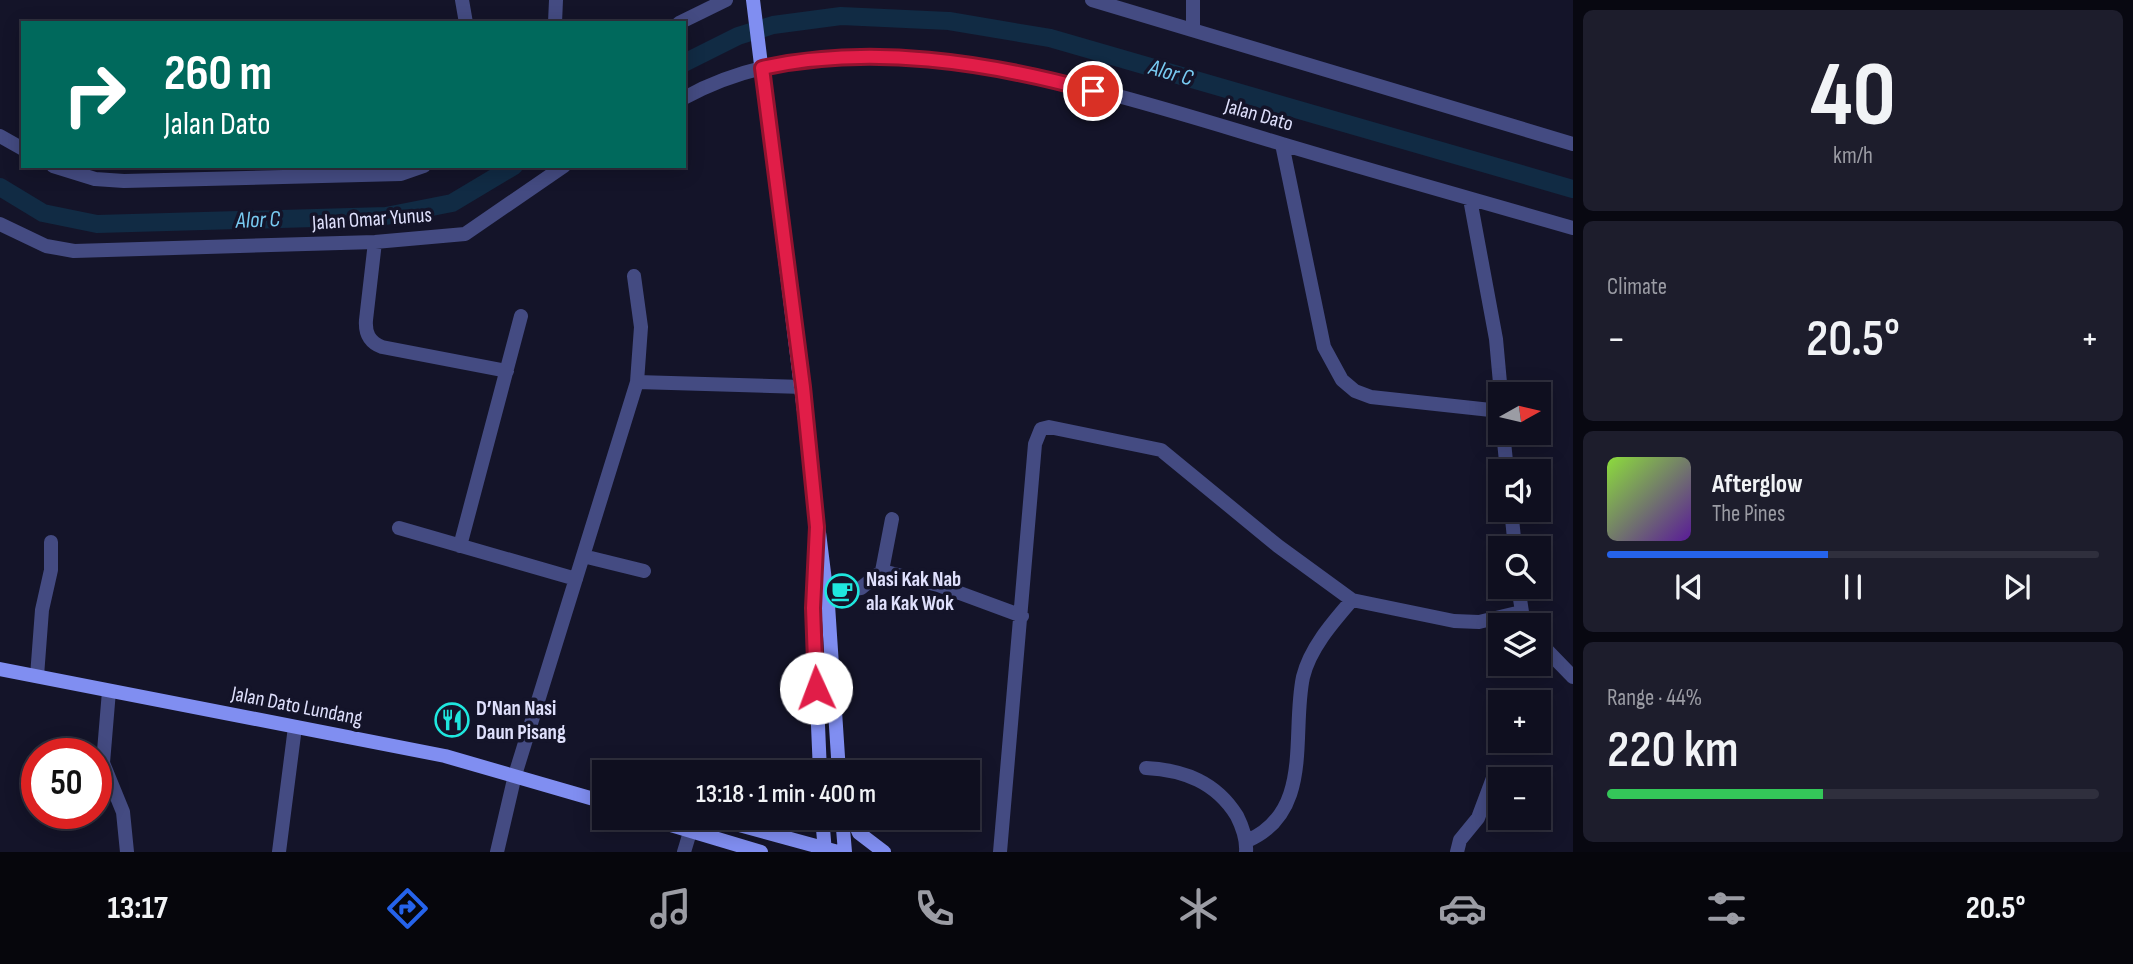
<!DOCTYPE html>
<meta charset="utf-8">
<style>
body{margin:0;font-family:"Sofia Sans Condensed",sans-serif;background:#1d1d2c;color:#f1f3f6;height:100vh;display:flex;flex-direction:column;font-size:26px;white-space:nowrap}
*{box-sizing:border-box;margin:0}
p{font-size:23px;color:#9b9ca4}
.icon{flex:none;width:38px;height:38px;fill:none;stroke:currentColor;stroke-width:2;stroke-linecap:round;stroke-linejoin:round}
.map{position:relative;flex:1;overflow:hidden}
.details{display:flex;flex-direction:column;gap:10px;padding:10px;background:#080811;width:560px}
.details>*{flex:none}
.top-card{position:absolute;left:21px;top:21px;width:665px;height:147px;border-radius:0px;box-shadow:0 4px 18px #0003,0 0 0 2px #2f2f3d;background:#00695c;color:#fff;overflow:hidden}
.needle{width:46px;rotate:82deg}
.fabs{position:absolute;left:1488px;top:382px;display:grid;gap:14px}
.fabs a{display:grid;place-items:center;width:63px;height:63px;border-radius:0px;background:#0f0f1f;box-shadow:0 4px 18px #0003,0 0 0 2px #2f2f3d;font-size:35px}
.speed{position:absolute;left:21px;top:738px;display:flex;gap:14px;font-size:35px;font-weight:700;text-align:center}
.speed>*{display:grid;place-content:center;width:91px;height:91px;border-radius:50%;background:#0f0f1f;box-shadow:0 4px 18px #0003,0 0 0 2px #2f2f3d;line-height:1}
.speed .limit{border:10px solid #d22;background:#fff;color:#111}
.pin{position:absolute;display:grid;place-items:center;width:60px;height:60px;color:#fff;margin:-30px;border:4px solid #fff;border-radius:50%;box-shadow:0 2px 7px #0007}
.me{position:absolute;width:77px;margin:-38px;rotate:358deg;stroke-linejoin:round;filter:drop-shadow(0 0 5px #0008)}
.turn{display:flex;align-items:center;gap:24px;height:147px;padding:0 28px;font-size:32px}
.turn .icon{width:91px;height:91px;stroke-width:2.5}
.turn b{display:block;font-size:49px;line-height:60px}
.big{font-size:52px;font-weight:600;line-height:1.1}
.details .tile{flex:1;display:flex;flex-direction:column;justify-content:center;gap:10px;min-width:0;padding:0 24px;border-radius:10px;background:#1d1d2c}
.details .dial{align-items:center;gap:0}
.dial b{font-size:91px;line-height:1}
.song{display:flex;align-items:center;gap:21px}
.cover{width:84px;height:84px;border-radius:10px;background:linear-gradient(135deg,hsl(90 70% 55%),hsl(270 70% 35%))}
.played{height:7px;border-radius:4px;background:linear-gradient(90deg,#2563eb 45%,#2f2f3d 45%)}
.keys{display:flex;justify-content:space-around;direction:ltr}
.heat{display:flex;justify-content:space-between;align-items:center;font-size:38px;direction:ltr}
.charge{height:10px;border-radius:5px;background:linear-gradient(90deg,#34c759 44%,#2f2f3d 0)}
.trip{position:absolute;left:592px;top:760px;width:388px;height:70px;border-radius:0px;background:#0f0f1f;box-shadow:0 4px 18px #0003,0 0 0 2px #2f2f3d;font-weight:600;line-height:70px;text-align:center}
.tab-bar{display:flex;height:112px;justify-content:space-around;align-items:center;background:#06060c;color:#9b9ca4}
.tab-bar .icon{width:49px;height:49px}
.tab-bar .on{color:#2563eb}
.tab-bar b{font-size:32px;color:#f1f3f6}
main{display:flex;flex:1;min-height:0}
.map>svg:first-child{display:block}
</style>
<main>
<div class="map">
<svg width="1573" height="852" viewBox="0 0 1573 852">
<rect width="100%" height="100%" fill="#141429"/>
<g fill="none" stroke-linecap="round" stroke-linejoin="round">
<path stroke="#112b44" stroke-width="18" d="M684,63l54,-27 35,-11 68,-9 108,5 101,17 523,151
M0,187l43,26 54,11 289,-8 66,-13 62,-37"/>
<path stroke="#444b82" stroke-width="14" d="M462,0l4,23
M1092,0l481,144
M555,23l1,-23
M679,23l47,-23
M1193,30v-30
M684,98c169,-95 426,-5 598,46 97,29 194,56 291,84
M0,136l23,13
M1282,144l42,203 18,33 13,11 16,6 129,14
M53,166l42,13 29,2 277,-7 23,-8
M1470,199l26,140 5,55
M0,224l46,22 28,5 301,-9 90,-8 99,-68
M375,242l-9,78c-1,13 3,22 16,27l125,24
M637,382l166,5
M1503,432l4,39
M1511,509l4,39
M399,528l177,51
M460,546l61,-230
M583,556l61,15
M882,571l10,-52
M1518,586l6,39
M826,593l35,-5 21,-17 56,14 84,31
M1538,641l35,36
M37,676l5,-66 9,-40v-28
M109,691l-6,72 20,49 4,40
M1146,768c38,2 70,14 91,48 6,12 10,23 9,36
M1247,841c67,-29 44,-107 56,-164 7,-29 30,-55 49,-77
M279,852l16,-125
M497,852l18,-77 122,-393 4,-55 -7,-51
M684,852l6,-20
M1000,852l35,-408 6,-15 8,-2 112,23 117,96 74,54 102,21 25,1 42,-10
M1457,852l3,-12 18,-22 15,-40"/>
<path stroke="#808ef1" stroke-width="14" d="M753,0l75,605 11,167
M815,563l-2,45 7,164
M0,669l445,87 159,46
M644,817l117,35
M710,817l128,35
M822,817l3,35
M842,817l3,35
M852,817l7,16 25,19
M750,824l23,-1 16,-6"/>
</g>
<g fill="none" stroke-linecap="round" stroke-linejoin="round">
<defs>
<path id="route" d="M816,688l-3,-80 4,-81 -14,-140 -41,-319c109,-24 225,-6 331,23"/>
</defs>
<use href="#route" stroke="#92132f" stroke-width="18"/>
<use href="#route" stroke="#e11d48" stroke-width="12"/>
</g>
<defs>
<symbol id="cafe-ring" viewBox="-11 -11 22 22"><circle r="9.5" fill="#141429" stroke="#1fe7de" stroke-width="1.5"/><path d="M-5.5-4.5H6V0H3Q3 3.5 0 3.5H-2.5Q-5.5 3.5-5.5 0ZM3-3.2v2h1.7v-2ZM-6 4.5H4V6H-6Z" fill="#1fe7de"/></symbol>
<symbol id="restaurant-ring" viewBox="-11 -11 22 22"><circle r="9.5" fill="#141429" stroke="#1fe7de" stroke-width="1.5"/><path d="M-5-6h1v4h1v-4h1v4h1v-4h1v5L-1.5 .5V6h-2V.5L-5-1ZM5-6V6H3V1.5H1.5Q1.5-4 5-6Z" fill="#1fe7de"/></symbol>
</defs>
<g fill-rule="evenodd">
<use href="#cafe-ring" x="823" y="572" width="38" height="38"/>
<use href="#restaurant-ring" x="433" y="701" width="38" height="38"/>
</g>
<g text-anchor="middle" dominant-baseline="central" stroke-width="7" stroke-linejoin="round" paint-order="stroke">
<g font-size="21" fill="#dfe0fc" stroke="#141429">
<text transform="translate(1259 115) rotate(16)">Jalan Dato</text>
<text transform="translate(372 219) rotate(-4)">Jalan Omar Yunus</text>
<text transform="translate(297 706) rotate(11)">Jalan Dato Lundang</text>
</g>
<g font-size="21" font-weight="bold" fill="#dfe0fc" stroke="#141429" text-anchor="start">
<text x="866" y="579">Nasi Kak Nab<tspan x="866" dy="24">ala Kak Wok</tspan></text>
<text x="476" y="708">D’Nan Nasi<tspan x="476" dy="24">Daun Pisang</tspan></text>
</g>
<g font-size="23" font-style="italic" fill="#78caf1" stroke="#141429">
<text transform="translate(1171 73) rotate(16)">Alor C</text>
<text transform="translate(258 220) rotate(-2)">Alor C</text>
</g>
</g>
</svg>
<div class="fabs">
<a><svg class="needle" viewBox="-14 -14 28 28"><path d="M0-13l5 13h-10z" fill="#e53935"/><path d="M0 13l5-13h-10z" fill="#9b9ca4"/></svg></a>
<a><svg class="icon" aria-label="sound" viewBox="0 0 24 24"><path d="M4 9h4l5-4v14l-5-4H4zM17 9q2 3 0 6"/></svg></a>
<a><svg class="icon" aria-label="search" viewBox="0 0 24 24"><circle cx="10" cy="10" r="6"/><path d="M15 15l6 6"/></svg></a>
<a><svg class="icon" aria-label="layers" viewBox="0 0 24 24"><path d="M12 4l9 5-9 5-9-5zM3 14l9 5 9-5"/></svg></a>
<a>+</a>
<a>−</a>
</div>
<div class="speed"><div class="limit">50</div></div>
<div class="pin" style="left:1093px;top:91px;background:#d93025"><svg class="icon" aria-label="arrive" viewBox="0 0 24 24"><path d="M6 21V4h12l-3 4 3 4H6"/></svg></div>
<svg class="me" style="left:816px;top:688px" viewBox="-20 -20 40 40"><circle r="19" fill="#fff"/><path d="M0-13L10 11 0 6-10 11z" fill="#e11d48"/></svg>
<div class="trip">13:18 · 1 min · 400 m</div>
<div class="top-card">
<div class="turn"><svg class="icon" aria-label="right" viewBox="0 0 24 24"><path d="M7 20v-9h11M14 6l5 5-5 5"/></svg><div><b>260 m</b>Jalan Dato</div></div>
</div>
</div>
<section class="details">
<div class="tile dial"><b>40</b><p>km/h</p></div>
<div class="tile"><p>Climate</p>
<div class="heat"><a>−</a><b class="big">20.5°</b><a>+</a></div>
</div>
<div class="tile">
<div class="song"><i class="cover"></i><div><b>Afterglow</b><p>The Pines</p></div></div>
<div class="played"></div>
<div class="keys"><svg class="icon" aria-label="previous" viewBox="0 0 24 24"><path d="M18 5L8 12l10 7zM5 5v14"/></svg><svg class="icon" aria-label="pause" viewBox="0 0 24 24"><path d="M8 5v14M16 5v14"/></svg><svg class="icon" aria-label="next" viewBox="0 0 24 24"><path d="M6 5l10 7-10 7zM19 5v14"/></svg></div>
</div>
<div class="tile"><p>Range · 44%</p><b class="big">220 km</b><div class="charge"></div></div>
</section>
</main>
<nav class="tab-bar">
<b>13:17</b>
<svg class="icon on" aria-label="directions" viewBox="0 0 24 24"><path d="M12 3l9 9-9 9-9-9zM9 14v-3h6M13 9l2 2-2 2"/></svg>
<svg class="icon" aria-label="music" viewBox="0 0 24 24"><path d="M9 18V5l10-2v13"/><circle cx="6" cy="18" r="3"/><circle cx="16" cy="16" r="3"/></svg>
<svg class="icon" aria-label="phone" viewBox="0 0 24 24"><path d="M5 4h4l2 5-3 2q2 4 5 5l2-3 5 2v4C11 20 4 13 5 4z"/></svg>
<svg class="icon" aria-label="climate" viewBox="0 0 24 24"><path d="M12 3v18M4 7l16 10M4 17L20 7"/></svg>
<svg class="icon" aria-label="car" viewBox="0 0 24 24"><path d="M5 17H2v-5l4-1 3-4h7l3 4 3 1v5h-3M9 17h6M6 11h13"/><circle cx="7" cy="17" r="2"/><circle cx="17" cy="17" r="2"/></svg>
<svg class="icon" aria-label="filters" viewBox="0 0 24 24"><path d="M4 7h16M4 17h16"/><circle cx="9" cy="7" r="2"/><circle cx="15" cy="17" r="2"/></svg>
<b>20.5°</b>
</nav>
